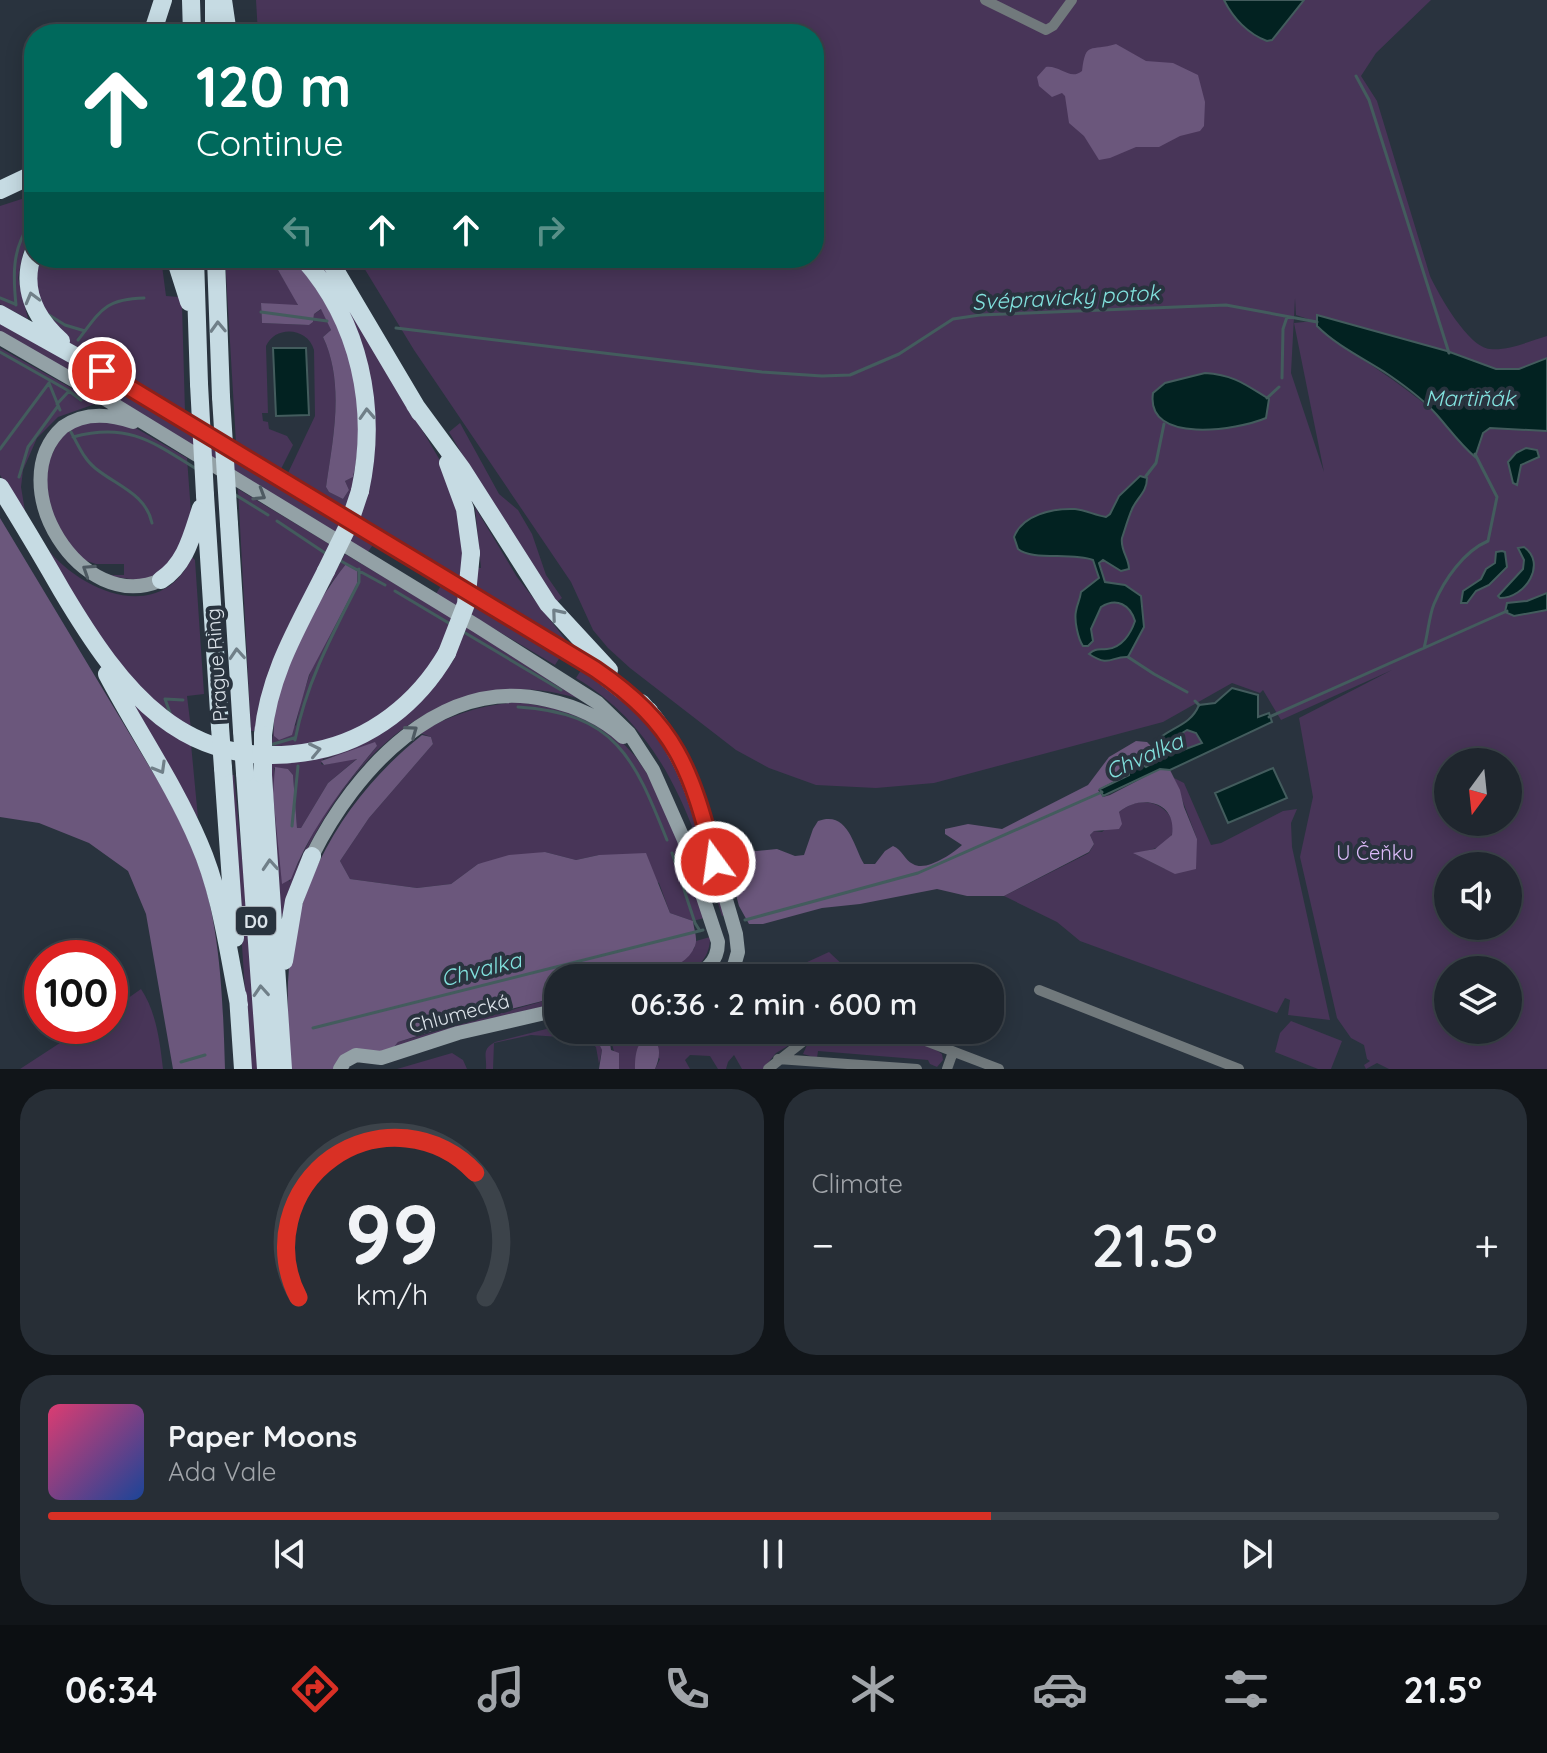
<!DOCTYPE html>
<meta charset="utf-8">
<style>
body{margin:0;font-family:Quicksand,sans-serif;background:#272e36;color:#f1f3f6;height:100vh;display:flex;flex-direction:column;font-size:30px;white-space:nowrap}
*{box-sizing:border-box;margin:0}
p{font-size:26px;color:#a1a5aa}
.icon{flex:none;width:44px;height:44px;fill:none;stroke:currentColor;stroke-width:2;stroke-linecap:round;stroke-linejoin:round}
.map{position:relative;height:1069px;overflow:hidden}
.panel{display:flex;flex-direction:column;gap:20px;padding:20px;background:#111519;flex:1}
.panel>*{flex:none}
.banner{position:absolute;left:24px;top:24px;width:800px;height:244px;border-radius:32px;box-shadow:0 4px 20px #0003,0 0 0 2px #3c434a;background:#00695c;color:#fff;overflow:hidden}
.needle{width:52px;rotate:195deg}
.fabs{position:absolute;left:1434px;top:748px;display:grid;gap:16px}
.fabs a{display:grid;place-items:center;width:88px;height:88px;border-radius:50%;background:#1f262e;box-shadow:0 4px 20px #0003,0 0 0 2px #3c434a;font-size:40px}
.speed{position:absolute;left:24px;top:940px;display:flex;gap:16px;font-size:40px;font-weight:700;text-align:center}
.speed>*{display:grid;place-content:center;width:104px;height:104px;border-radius:50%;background:#1f262e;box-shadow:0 4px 20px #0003,0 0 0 2px #3c434a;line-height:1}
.speed .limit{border:12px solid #d22;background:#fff;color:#111}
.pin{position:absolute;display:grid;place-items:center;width:68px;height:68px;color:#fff;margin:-34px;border:4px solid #fff;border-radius:50%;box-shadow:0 2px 8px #0007}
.me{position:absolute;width:88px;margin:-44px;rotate:346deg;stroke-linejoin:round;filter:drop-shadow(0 0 6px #0008)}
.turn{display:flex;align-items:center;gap:28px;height:168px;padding:0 40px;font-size:36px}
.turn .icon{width:104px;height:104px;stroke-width:2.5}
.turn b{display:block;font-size:56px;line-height:68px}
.lanes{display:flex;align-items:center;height:76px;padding:0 40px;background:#0003;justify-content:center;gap:40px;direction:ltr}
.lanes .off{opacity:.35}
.big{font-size:60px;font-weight:600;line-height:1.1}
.panel .tile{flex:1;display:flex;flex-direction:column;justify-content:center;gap:12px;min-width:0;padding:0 28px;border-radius:32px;background:#272e36}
.panel .dial{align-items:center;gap:0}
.dial svg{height:208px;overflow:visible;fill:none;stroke:#3c434a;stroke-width:7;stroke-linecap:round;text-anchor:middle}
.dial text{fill:#f1f3f6;stroke:none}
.song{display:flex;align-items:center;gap:24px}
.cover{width:96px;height:96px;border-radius:12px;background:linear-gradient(135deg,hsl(340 70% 55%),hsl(220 70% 35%))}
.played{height:8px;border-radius:4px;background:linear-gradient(90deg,#d93025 65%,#3c434a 65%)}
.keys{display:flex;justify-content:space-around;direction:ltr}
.heat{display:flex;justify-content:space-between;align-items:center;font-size:44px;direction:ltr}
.panel .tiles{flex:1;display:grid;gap:20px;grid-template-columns:1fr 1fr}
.tile:last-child{grid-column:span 2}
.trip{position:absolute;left:544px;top:964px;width:460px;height:80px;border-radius:32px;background:#1f262e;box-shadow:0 4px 20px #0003,0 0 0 2px #3c434a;font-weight:600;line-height:80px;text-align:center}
.tabs{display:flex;height:128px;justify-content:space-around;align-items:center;background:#0c0f12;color:#a1a5aa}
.tabs .icon{width:56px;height:56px}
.tabs .selected{color:#d93025}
.tabs b{font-size:36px;color:#f1f3f6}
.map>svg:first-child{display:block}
</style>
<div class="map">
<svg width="1547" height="1069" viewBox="0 0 1547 1069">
<rect width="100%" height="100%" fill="#29333e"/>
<path fill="#483558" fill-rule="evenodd" d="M256,0h1175l-55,53 -15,23 16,25 53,175c9,19 38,71 60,73 18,2 40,-8 57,-13v22l-28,11h-23l-49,-18 -101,-26 -23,-9 1,17c37,26 74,48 108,77 16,14 26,33 43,46l8,-23 7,-5 57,3v162l-20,8 -20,2 -2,9 9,4 33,-6v459h-158l-12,-6 -11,6 -2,-4 6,-4 -3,-2 -3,-14 -13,-7 -14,-20 -37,-161 13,-60 -14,-79 93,-48 -111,50 -18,-30 -3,3 -28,-10 -69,39 -229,61 -58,5 -60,-3 -47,-17 -33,-18 -106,-82 -22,-20 -15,-18 -22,-48 -157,-232 -56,-92h456v-224h-556zM1295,298l1,17 18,6 -20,2 30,149 -33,-99zM1485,759l4,3h19v60h-60v-60zM1448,866h60v60h-60zM1448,970h60v60h-60z
M34,195v37l-11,21 -5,25 10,41 -28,-15v-98z
M36,258h125l5,38 13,1 3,8 3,107 -117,-70 -31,-39z
M225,258h42l11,12 20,33 -1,4 -36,-4 1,20 47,2 4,-3 1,-8 8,-5 9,21 -8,7c22,47 10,101 3,150l3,5 14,7 6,-9 -4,-9 8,-4c18,-79 -6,-161 -62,-219 12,6 21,21 29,32 45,67 52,146 26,220l-58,-37 27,-57 -1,-66c-6,-23 -39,-25 -48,-4l2,67h-6l1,8 5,1 1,7 18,7 6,9 -12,24 -45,-26z
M311,258h10l120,204 15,37 9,68 16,1 -6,-61 42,70 48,62 -1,2 -204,-122 12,-59z
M0,319l375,223 -8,11 -367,-219z
M0,348l98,55 -40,14 -21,21 -14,32 -2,17 5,30 -26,-42z
M93,420l41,7 53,31 4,55 -15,47 -31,21 -44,-6h23v-11h-28l-21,-7 -39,-70 27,-55z
M460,423l39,71 19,16 14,24 14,41 16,23 -5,4 -30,-38 -78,-132z
M238,489l93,56 -73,186h-7z
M45,546c35,46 116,80 147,11l3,3 9,134 -17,2 4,33c-69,-39 -106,-117 -146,-183z
M345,554l217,130 18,15c-123,-38 -218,41 -271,147 -11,22 -18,46 -26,69l-3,1 -9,-154 23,-1 135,-68 26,-35 -18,2 -53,55 -51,25 -62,9 10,-75zM346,564l-45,137 -5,24 -17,15 49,-153zM377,746l-55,69 -33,67 -15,-114 14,1 5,6 4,53h4l27,-45 31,-26 -35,8 -3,-1 2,-5z
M443,582l119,72 -7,11 -119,-71z
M583,667c24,17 50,37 69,60 40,49 54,128 72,188l-2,1c-29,-95 -57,-185 -146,-238z
M131,700l60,44 7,74z
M519,702l55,10 45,27 16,17 13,19 33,72 23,71 -11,3 -23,-8 -11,-30 -60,-28 -23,5 -31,-8 -67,12 -27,20 -34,4 -67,-9 -10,-18 29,-43 64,-74 -2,-7 -11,-4c32,-19 62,-28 99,-31z
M1187,730l9,2 6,11 -19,7h-8l-4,-10z
M231,775h3l16,163 8,131h-8z
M1174,778l10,5 27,62 10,-2 62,-32 14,-2 -6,14 1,24 38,173 -42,-5 2,-15 -5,-2 -8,15 -197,-72 -23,-19 -53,-26 85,-43 5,-9 -4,-9 4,-4 8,1 17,-13 -1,-6c35,-30 72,11 47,30 -9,7 -21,8 -30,11l30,15 32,-30z
M710,937c0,42 -47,41 -79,41l63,-29 2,-8z
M829,952l17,16 3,10h-85l15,-3z
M141,989c15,22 19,53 22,80h-143l66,-43h24v-15z
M558,997v8l-164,42 4,-5z
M1291,1021l51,20 -11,28h-13l-43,-17 5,-19z
M558,1026v4h7v4c11,5 22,3 33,8l4,8 -3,14 -3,-17 -7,-5 -14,-4 -44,-3 -37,8 -1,26h-7c1,-14 -5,-19 9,-27z
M608,1030h207l-39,23 -13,16h-21l-8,-14 -6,7 -2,7h-8l-8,-13 -20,-1 -5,5 5,9h-35l5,-10 -21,-15 -4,25h-16z
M849,1030c31,0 67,5 93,24l1,6 -6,7 -7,-3 -2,-4 -110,-9 -1,7 -14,-4 4,-9z
M452,1053l11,7 4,9h-70z"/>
<path fill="#6b577c" d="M1116,44l30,17 27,2 25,12 7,27 -1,24 -4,5 -20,5 -21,11h-23l-26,11 -11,2 -15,-24 -15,-13 -4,-27 -3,-3 -10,4 -13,-11 -2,-9 9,-10c14,-2 24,14 36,4 4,-31 8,-19 34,-27z
M267,258h24c55,57 80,142 62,219l-8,4 4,9 -6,9 -14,-7 -3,-5c7,-49 19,-103 -3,-150l8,-7 -10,-21 -7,5 -1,8 -4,3 -47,-2 -1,-20 37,2 -20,-35z
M0,518l167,278c12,24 24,47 33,73 21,62 23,135 25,200h-52l-27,-155 -18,-43 -39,-28 -50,-20 -39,-6z
M346,564l11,7v13l-48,91 -17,60 -13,5 -5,-4c-4,-56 39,-130 72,-172z
M422,735l9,2 2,7 -64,74 -29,43 10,18 67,9 34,-4 27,-20 31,-9 36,-3 31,8 23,-5 47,-2 24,60 23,8c1,9 5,18 2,25 -15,39 -104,32 -137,32v19l-87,22 -73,23 -4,5 -60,22h-44c-1,-29 -3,-58 -2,-87 5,-98 58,-187 134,-247z
M1136,741l11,1 5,5 -7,17 -7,-4 -13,4v11l-27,15 5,7 7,-2 50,-26 10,1 10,20 4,17 13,32 -1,30 -21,5 -42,-21 22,-4 17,-14c5,-34 -31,-41 -53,-23l3,12 -3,5 -25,2 -4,4 4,9 -5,8 -85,44h-37l-30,-7 -77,15 -38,4 -59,16h-14l-10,-18 -14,-52 3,-5 29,2 20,-2 18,7 9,-1 9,-26 5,-8c30,-11 35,24 46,43h11l10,-13 8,-5c10,4 11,14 20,18 13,8 39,-10 49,-19l-17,-11v-5l23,-5 34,5 86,-44 21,-28z
M375,742l2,4c-35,42 -66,82 -86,133l-9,5 -9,-90 2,-27 13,2 5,6 4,53h4l27,-45 29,-24 -33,6 -3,-4z
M565,1030h43l3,20 8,3v16h-20l3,-19 -4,-8c-11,-6 -22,-3 -33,-8z
M651,1036c11,9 9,22 4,33h-20c0,-13 1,-30 16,-33z"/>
<path fill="#022221" stroke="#435c5d" stroke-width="2" fill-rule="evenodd" d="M1224,0h80l-32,40 -5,1c-19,-7 -34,-23 -43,-41z
M1317,315l130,36 49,18h23l28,-11v73l-57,-3 -7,5 -8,24c-15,-13 -25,-27 -38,-42 -12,-14 -32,-29 -48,-40 -24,-16 -51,-28 -72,-49z
M273,348h33l3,67 -33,1z
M1205,373c30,2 41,12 64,26l-3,19c-28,12 -121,27 -113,-25l12,-10z
M1526,448l11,2 2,7 -18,8 -4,20 -4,-2 -5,-21 8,-9z
M1140,476l7,2c0,13 -8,18 -14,29 -4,8 -8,22 -11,31 -2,12 7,20 7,31l-8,2 -18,-11 -4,3 6,19 20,3 16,11 3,31 -16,30c-17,-1 -18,11 -39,-3 7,-6 9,-4 18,-5 15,-1 24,-16 28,-28 -5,-16 -18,-24 -34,-14l-10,22 2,12 -5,5h-5c-5,-7 -9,-26 -7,-35 1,-7 4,-11 5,-19l18,-14 -6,-18c-21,-8 -61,1 -75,-11l-4,-12c8,-22 39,-29 61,-28 10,1 20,6 31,8l4,-3 9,-18z
M1524,547c23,16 2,51 -24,51l-2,-2 25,-27 1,-9 -6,-12z
M1502,551l3,1 2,15 -18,18 -13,6 -9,12h-6l2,-12 18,-12 5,-10 9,-6 1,-11z
M1547,593v17l-33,6 -9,-4 2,-9 20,-2z
M1232,688l26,7v22l11,-4 3,9 -102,48 -10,-1 -57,27 -3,-7 29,-14v-11l8,-3 9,6c11,-5 10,-15 8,-24 15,-16 36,-16 45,-38l16,-2zM1187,730l9,3 6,10 -19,7h-8l-4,-10z
M1273,768l14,30 -59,25 -13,-30z"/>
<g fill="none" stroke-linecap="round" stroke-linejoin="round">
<path stroke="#435c5d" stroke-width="3" d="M1356,76l13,24 80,253
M0,298l15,6
M16,305c-3,-29 -4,-55 13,-80
M261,312l66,9
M49,315l16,10 20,6
M396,328l366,44 60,4 28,-1 49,-21 54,-35 27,-4 246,-10 91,17
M78,340c23,-30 27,-41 66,-42
M0,352l69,39 -12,13
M1282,378l1,-49 4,-12
M49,383l11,27
M69,391l12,9
M1267,398l12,-11
M71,432c7,13 13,27 24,36 22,18 51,26 57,55
M73,437c55,-15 80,5 125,33
M0,449l49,-66
M1146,476l10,-13 8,-39
M19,477l9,-30 30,-41
M234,494l34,21
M277,521l51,34
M339,560l46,25
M395,591l57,34
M462,631l99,59
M1424,648c4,-14 5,-32 10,-44 10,-24 30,-53 54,-63l9,-44 -22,-43
M1128,657l26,17 33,18
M1195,701l4,4
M518,707c97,6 116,50 149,133
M170,713l-5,-14 18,1
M1269,717l238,-106
M295,740c11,-57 38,-107 64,-158v-13
M270,745l24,-7
M292,826l6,-60
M672,853l23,70 5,8
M745,920l173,-47 184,-81
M313,1028l390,-98
M181,1062l24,-7"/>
<path stroke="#71797c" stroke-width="10" d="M985,0l61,30 7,-4 19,-26
M1039,990l200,79
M897,1030l102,39
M778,1059l139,10
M768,1069l37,-29 27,-10
M947,1069l6,-17"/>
<path stroke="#93a1a6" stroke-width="14" d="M0,338l92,53 385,235 121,77 31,30 24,37 31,70 34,102c0,22 -14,30 -33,36
M133,422c-23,-8 -49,-10 -70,5 -63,57 18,189 98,153
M312,856c43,-86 128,-181 235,-156 28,6 54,17 76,37
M715,862l21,72 2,18 -4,14 -17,12
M340,1069l5,-8 11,-6 25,3 77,-25 100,-23"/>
<path stroke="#c6dbe3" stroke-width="18" d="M191,0l1,34
M223,0l5,34
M152,34l11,-34
M214,34v-33
M0,190l34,-16
M34,251c-14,35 0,66 27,90
M175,258l14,44
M195,258l4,126
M216,258l5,139
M303,258c57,64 75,150 57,233
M328,258l92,155
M0,314l102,57 493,298 54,42
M415,405l47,64 86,135 61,66
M448,463l17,46 6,44
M0,487c21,34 42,69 62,104 59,99 122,184 252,160 57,-11 104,-48 133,-98
M205,495l15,232
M229,524l13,207
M161,580c25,-16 31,-45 40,-72
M107,674c30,57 67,110 92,169 22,50 29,108 40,162
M641,703c43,45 59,100 74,159
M263,735c6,-62 36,-110 63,-164
M223,768l12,170
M245,773l21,296
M263,775l20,294
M284,961l10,-60 18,-45
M238,996l5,73"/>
<path stroke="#c6dbe3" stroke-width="18" d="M199,384l6,111
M221,397l8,127
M326,571l23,-47 11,-33
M447,653l19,-49 5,-51
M220,727l3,41
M242,731l3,42
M263,735v40"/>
</g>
<defs><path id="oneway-chevron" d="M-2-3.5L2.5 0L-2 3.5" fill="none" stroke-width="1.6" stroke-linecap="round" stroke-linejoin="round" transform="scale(2)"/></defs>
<g stroke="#707f88">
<use href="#oneway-chevron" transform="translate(32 298) rotate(-105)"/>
<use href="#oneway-chevron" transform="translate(218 327) rotate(-92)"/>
<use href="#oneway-chevron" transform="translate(367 414) rotate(-93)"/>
<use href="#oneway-chevron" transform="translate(557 614) rotate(-130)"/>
<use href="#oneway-chevron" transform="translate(237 654) rotate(-94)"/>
<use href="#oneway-chevron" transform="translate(315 750) rotate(-12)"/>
<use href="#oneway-chevron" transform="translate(160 768) rotate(60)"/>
<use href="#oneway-chevron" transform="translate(270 865) rotate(-94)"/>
<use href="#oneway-chevron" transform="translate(261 991) rotate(-94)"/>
</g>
<g stroke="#4e5a62">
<use href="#oneway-chevron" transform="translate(260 495) rotate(32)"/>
<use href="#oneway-chevron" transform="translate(88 570) rotate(-147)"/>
<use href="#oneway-chevron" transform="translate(412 731) rotate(-36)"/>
</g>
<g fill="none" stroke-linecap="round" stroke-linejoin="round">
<defs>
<path id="route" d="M102,371l493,298c82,56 96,100 120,193"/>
</defs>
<use href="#route" stroke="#8d1f18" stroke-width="20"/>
<use href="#route" stroke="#d93025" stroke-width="14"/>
</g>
<g text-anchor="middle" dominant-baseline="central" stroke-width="8" stroke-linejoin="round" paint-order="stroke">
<rect fill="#29333e" stroke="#a6aeb6" stroke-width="2" x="236" y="907" width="40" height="28" rx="6"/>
<g font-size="18" font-weight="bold" fill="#dce3ea">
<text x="256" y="921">D0</text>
</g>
<g font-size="20" fill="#dce3ea" stroke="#29333e">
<text transform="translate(216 665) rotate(-94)">Prague Ring</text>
<text transform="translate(459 1013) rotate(-15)">Chlumecká</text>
</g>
<g font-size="20" fill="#ddbcfa" stroke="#29333e">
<text x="1375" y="852">U Čeňku</text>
</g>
<g font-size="22" font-style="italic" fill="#82e2de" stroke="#29333e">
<text transform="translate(1066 297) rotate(-3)">Svépravický potok</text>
<text x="1470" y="398">Martiňák</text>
<text transform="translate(1144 756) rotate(-24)">Chvalka</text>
<text transform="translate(481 969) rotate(-14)">Chvalka</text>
</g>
</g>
</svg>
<div class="fabs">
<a><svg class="needle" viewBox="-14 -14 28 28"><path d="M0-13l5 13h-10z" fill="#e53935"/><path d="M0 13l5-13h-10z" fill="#a1a5aa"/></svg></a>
<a><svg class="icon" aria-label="sound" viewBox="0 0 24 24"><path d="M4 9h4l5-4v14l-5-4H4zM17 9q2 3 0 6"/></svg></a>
<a><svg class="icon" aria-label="layers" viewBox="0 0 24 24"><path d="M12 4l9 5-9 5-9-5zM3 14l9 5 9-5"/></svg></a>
</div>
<div class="speed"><div class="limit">100</div></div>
<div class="pin" style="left:102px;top:371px;background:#d93025"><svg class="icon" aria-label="arrive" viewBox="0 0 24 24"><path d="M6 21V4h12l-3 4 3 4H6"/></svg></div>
<svg class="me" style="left:715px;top:862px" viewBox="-20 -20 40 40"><circle r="17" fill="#d93025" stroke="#fff" stroke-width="3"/><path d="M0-11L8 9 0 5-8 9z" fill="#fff"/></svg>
<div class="trip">06:36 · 2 min · 600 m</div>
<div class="banner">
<div class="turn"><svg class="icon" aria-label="ahead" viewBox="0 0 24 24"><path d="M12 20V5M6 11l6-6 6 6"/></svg><div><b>120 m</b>Continue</div></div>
<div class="lanes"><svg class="icon off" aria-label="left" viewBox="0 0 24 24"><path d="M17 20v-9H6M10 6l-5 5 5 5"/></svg><svg class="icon" aria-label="ahead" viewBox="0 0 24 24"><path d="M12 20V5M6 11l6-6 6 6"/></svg><svg class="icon" aria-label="ahead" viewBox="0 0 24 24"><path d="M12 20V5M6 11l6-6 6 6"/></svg><svg class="icon off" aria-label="right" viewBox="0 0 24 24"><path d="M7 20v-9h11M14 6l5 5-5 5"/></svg></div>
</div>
</div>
<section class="panel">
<div class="tiles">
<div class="tile dial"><svg viewBox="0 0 100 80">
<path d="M14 69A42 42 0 1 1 86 69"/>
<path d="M14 69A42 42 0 0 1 82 21" stroke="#d93025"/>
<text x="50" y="56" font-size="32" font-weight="700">99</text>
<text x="50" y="72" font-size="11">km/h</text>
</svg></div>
<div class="tile"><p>Climate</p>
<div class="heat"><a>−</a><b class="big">21.5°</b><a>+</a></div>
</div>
<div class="tile">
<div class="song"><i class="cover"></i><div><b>Paper Moons</b><p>Ada Vale</p></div></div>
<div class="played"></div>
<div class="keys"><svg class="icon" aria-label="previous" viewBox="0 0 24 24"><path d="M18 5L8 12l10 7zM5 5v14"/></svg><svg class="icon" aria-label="pause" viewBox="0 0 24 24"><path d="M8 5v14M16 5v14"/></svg><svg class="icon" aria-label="next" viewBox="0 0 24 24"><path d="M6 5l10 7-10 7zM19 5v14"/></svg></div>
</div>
</div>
</section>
<nav class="tabs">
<b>06:34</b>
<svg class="icon selected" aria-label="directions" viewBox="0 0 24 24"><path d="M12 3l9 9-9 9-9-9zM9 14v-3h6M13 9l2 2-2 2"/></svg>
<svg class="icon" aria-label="music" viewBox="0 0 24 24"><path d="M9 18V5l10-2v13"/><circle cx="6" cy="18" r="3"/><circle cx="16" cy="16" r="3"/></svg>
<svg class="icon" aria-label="phone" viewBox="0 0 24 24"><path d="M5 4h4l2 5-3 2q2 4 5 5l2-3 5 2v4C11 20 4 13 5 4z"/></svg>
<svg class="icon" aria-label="climate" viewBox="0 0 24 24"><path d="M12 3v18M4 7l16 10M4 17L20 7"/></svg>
<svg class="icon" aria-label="car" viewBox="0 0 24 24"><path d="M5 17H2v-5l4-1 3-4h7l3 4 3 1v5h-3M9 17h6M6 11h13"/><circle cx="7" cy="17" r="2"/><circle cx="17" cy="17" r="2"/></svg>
<svg class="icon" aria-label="filters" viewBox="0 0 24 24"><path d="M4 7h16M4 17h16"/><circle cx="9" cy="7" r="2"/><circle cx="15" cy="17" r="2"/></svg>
<b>21.5°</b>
</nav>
